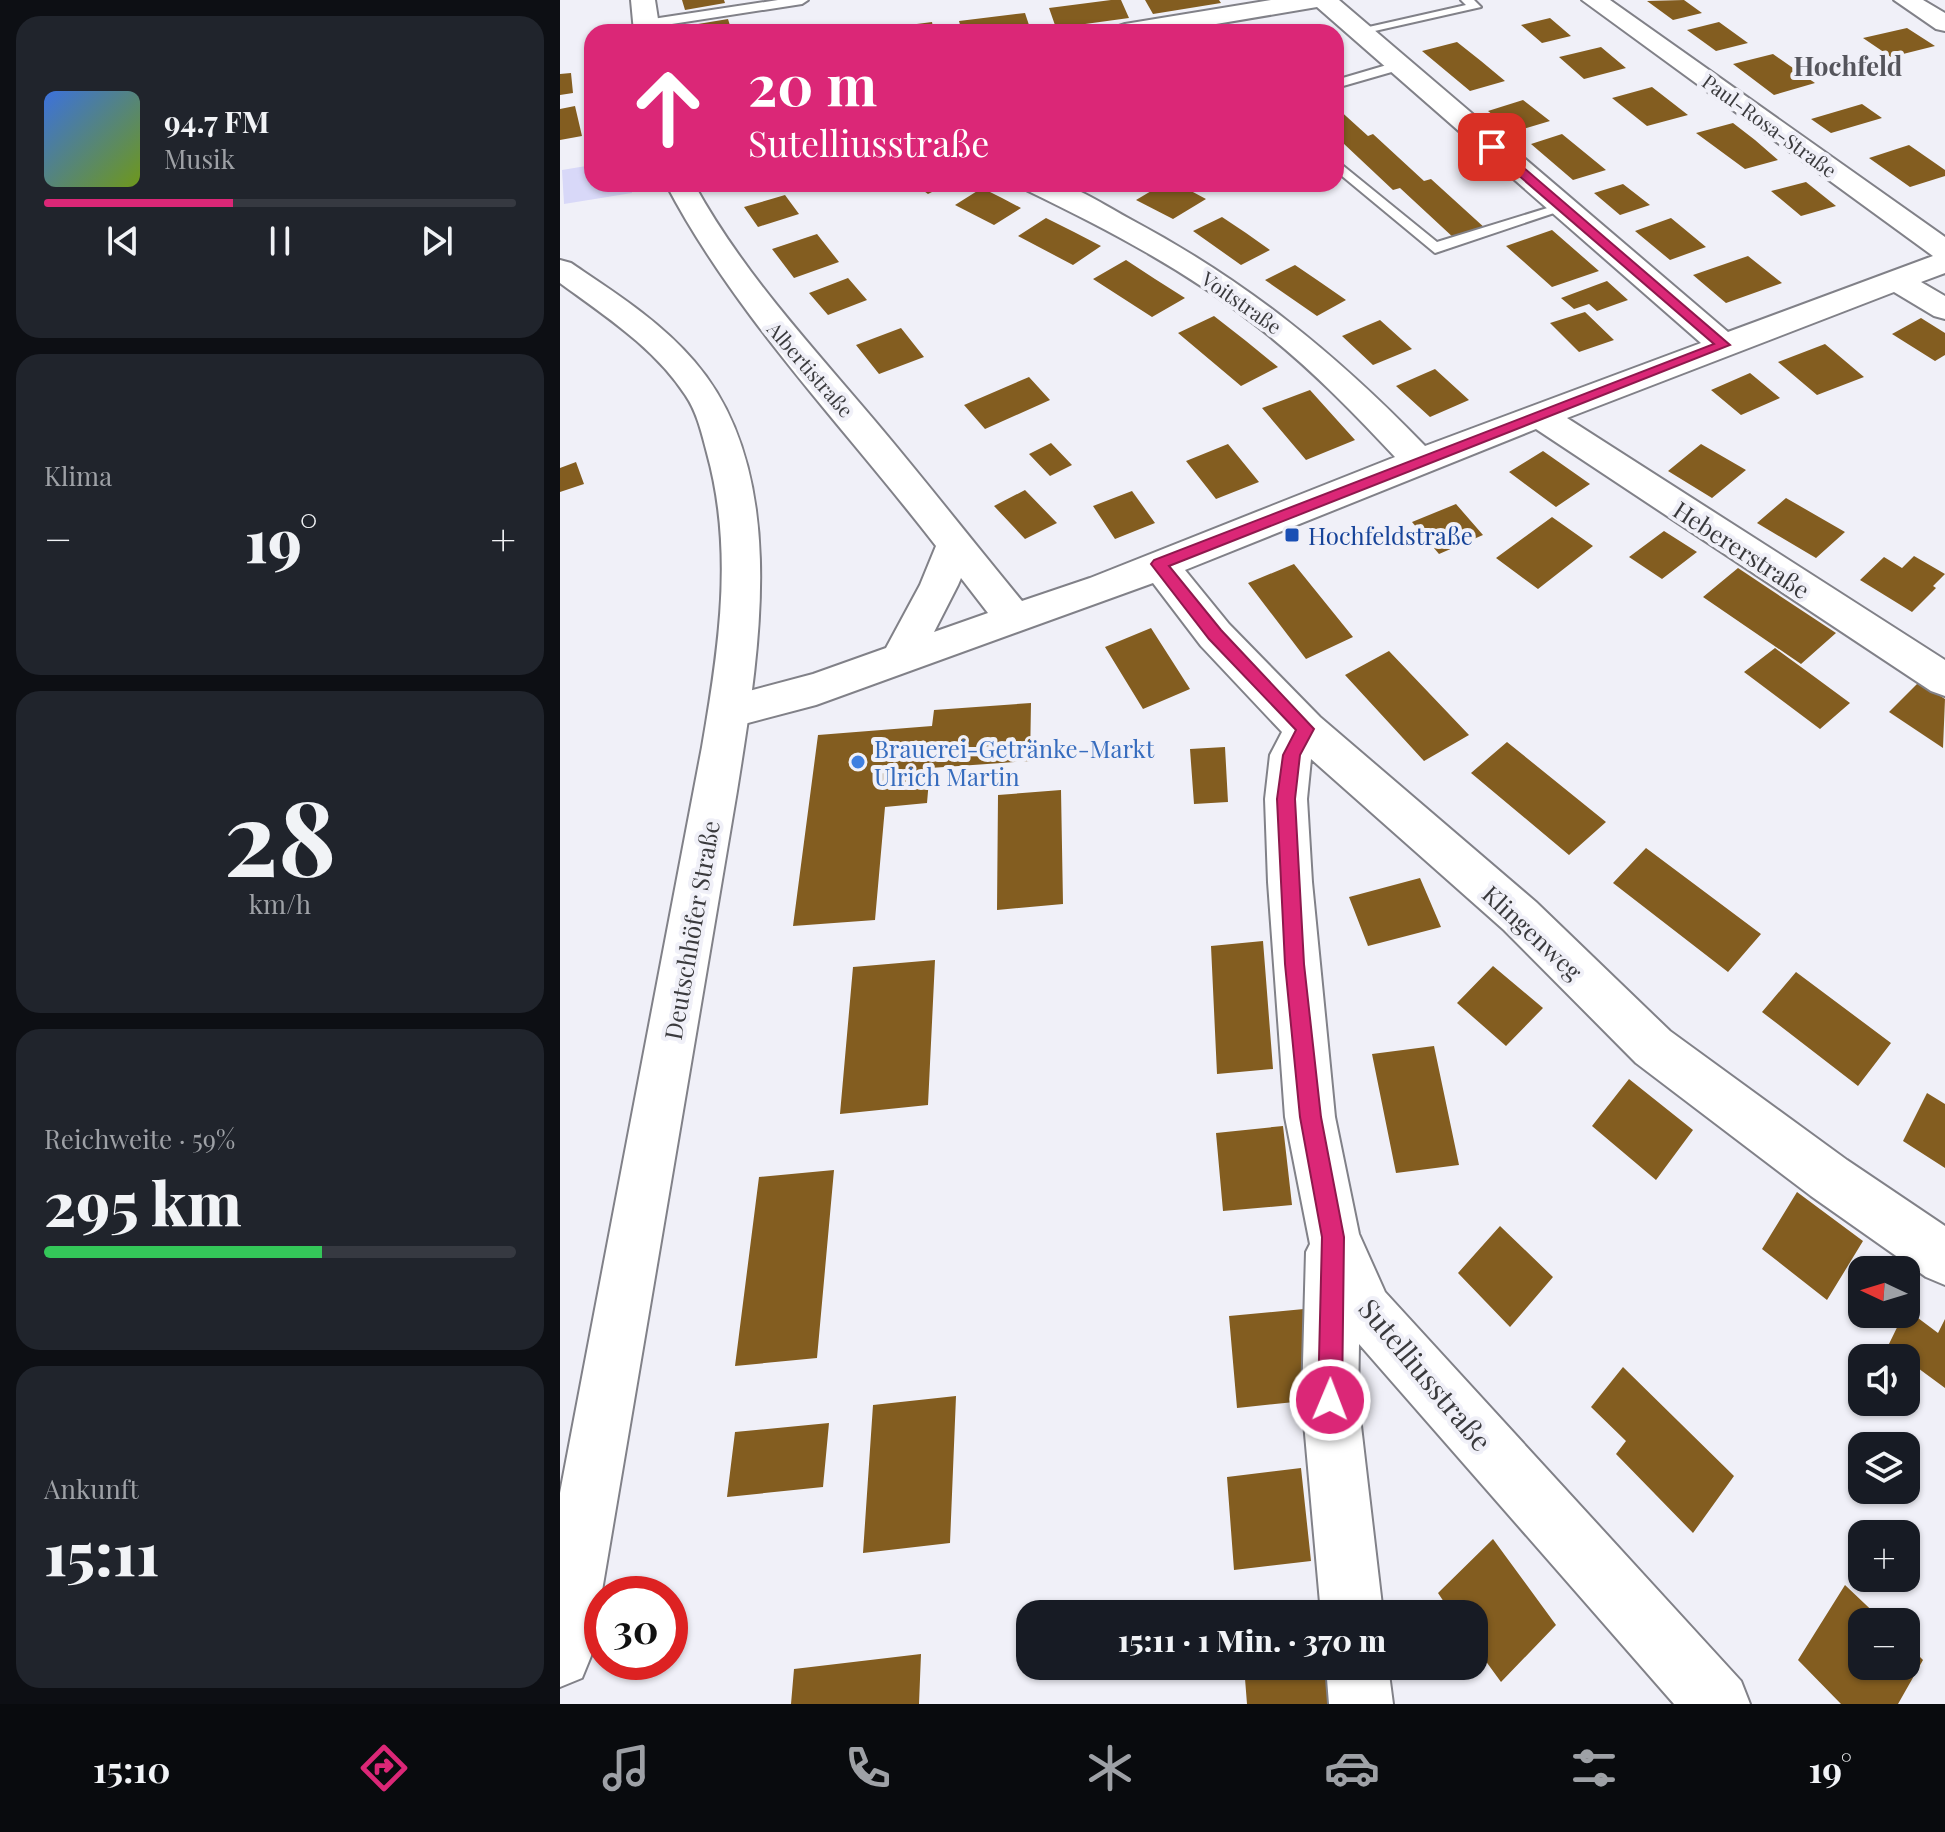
<!DOCTYPE html>
<html lang="de">
<meta charset="utf-8">
<style>
body{margin:0;font-family:"Playfair Display",serif;background:#20242c;color:#f1f3f6;height:100vh;display:flex;flex-direction:column;font-size:30px;white-space:nowrap}
*{box-sizing:border-box;margin:0}
p{font-size:26px;color:#9ea1a6}
.icon{flex:none;width:44px;height:44px;fill:none;stroke:currentColor;stroke-width:2;stroke-linecap:round;stroke-linejoin:round}
.map{position:relative;flex:1;overflow:hidden}
.details{display:flex;flex-direction:column;gap:16px;padding:16px;background:#0d0f14;width:560px}
.details>*{flex:none}
.hud{position:absolute;left:24px;top:24px;width:760px;height:168px;border-radius:24px;box-shadow:0 2px 6px #0004;background:#db2777;color:#fff;overflow:hidden}
.needle{width:52px;rotate:274deg}
.buttons{position:absolute;left:1288px;top:1256px;display:grid;gap:16px}
.buttons a{display:grid;place-items:center;width:72px;height:72px;border-radius:16px;background:#171b24;box-shadow:0 2px 6px #0004;font-size:40px}
.speed{position:absolute;left:24px;top:1576px;display:flex;gap:16px;font-size:40px;font-weight:700;text-align:center}
.speed>*{display:grid;place-content:center;width:104px;height:104px;border-radius:50%;background:#171b24;box-shadow:0 2px 6px #0004;line-height:1}
.speed .limit{border:12px solid #d22;background:#fff;color:#111}
.pin{position:absolute;display:grid;place-items:center;width:68px;height:68px;color:#fff;margin:-34px;border-radius:16px;box-shadow:0 4px 12px #0006}
.me{position:absolute;width:88px;margin:-44px;rotate:1deg;stroke-linejoin:round;filter:drop-shadow(0 0 6px #0008)}
.turn{display:flex;align-items:center;gap:28px;height:168px;padding:0 32px;font-size:36px}
.turn .icon{width:104px;height:104px;stroke-width:2.5}
.turn b{display:block;font-size:56px;line-height:68px}
.big{font-size:60px;font-weight:800;line-height:1.1}
.details .widget{flex:1;display:flex;flex-direction:column;justify-content:center;gap:12px;min-width:0;padding:0 28px;border-radius:24px;background:#20242c}
.details .dial{align-items:center;gap:0}
.dial b{font-size:104px;line-height:1}
.song{display:flex;align-items:center;gap:24px}
.cover{width:96px;height:96px;border-radius:12px;background:linear-gradient(135deg,hsl(220 70% 55%),hsl(80 70% 35%))}
.played{height:8px;border-radius:4px;background:linear-gradient(90deg,#db2777 40%,#363941 40%)}
.keys{display:flex;justify-content:space-around;direction:ltr}
.heat{display:flex;justify-content:space-between;align-items:center;font-size:44px;direction:ltr}
.charge{height:12px;border-radius:6px;background:linear-gradient(90deg,#34c759 59%,#363941 0)}
.trip{position:absolute;left:456px;top:1600px;width:472px;height:80px;border-radius:24px;background:#171b24;box-shadow:0 2px 6px #0004;font-weight:800;line-height:80px;text-align:center}
.menu{display:flex;height:128px;justify-content:space-around;align-items:center;background:#090b0e;color:#9ea1a6}
.menu .icon{width:56px;height:56px}
.menu .on{color:#db2777}
.menu b{font-size:36px;color:#f1f3f6}
main{display:flex;flex:1;min-height:0}
.map>svg:first-child{display:block}
</style>
<main>
<section class="details">
<div class="widget">
<div class="song"><i class="cover"></i><div><b>94.7 FM</b><p>Musik</p></div></div>
<div class="played"></div>
<div class="keys"><svg class="icon" aria-label="previous" viewBox="0 0 24 24"><path d="M18 5L8 12l10 7zM5 5v14"/></svg><svg class="icon" aria-label="pause" viewBox="0 0 24 24"><path d="M8 5v14M16 5v14"/></svg><svg class="icon" aria-label="next" viewBox="0 0 24 24"><path d="M6 5l10 7-10 7zM19 5v14"/></svg></div>
</div>
<div class="widget"><p>Klima</p>
<div class="heat"><a>−</a><b class="big">19°</b><a>+</a></div>
</div>
<div class="widget dial"><b>28</b><p>km/h</p></div>
<div class="widget"><p>Reichweite · 59%</p><b class="big">295 km</b><div class="charge"></div></div>
<div class="widget"><p>Ankunft</p><b class="big">15:11</b></div>
</section>
<div class="map">
<svg width="1385" height="1704" viewBox="0 0 1385 1704">
<rect width="100%" height="100%" fill="#f0f0f8"/>
<path fill="#d8d8f8" d="M32,165v19h39l1,9 -68,11 -2,-34z"/>
<path fill="#835d20" d="M122,0h42l1,3 -40,7z
M551,0h10l8,18 -73,10 -7,-20z
M585,0h74l2,3 -68,11z
M1124,0l18,13 -29,7 -26,-19z
M465,13l6,18 -69,1 -3,-11z
M990,18l21,18 -29,7 -21,-18z
M168,19l4,13h-45l-1,-6z
M372,22l2,10h-63v-2z
M1159,22l29,21 -32,8 -29,-21z
M1347,28l28,18 -44,11 -28,-19z
M897,42l24,19 24,20 -35,10 -48,-40z
M1041,47l25,21 -42,11 -25,-22z
M1213,54l20,14 22,15 -41,12 -41,-31z
M11,73l2,20 -13,2v-21z
M1092,87l36,28 -41,11 -35,-28z
M963,100l27,21 -37,11 -25,-21z
M1302,104l20,14 -51,15 -20,-14z
M15,106l7,30 -22,4v-31z
M776,107l32,29 5,-2 51,47 7,-2 55,50 -31,10 -55,-51 -7,2 -50,-47h-7z
M1173,123l22,17 23,20 -33,9 -49,-36z
M1002,134l44,36 -33,10 -42,-36z
M1349,145l36,25v6l-35,11 -41,-29z
M1246,182l30,24 -35,10 -30,-25z
M354,184h34l-20,10z
M603,184h15l28,15 -33,20 -37,-19z
M1063,184l27,21 -30,10 -26,-22z
M422,188l20,10 19,10 -27,17 -39,-20z
M225,195l14,19 -41,13 -14,-20z
M662,217l24,16 24,17 -29,15 -48,-34z
M486,218l28,14 27,14 -28,19 -55,-29z
M1111,218l35,29 -36,13 -35,-29z
M992,230l47,41 -47,16 -46,-41z
M257,234l22,28 -45,16 -22,-29z
M1188,256l34,27 -56,20 -33,-28z
M566,260l29,19 30,19 -33,19 -59,-38z
M735,265l25,17 26,18 -29,16 -52,-36z
M288,278l19,22 -39,15 -19,-22z
M1047,281l21,19 -31,11 -8,-7 -15,5 -13,-11z
M1025,312l29,28 -35,12 -29,-29z
M654,316l32,25 32,26 -37,19 -63,-53z
M1361,318l24,15v22l-10,6 -43,-27z
M820,320l32,29 -39,16 -31,-29z
M341,328l23,29 -45,17 -23,-29z
M1265,344l39,33 -47,18 -39,-33z
M875,369l34,31 -39,17 -34,-31z
M1190,373l30,25 -39,17 -30,-25z
M469,377l21,23 -65,29 -21,-24z
M750,390l45,50 -49,20 -44,-52z
M491,443l21,22 -22,11 -21,-22z
M668,444l31,38 -43,17 -30,-38z
M1141,444l45,26 -34,28 -44,-27z
M983,451l47,33 -34,23 -47,-35z
M16,462l8,22 -24,8v-24z
M465,490l32,33 -32,16 -31,-33z
M572,491l23,32 -40,16 -22,-33z
M1226,498l59,34 -29,26 -59,-35z
M896,504l27,31 -44,19 -27,-32z
M992,517l41,29 -55,43 -42,-31z
M1104,531l33,21 -35,27 -33,-22z
M1354,556l31,18 -12,12 3,2 -24,24 -52,-32 24,-23 18,11z
M734,564l59,73 -47,22 -58,-76z
M1178,568l48,32 50,33 -35,31 -98,-67z
M591,628l39,61 -47,20 -38,-62z
M1215,648l37,27 38,28 -30,26 -76,-57z
M829,651l80,84 -45,26 -79,-86z
M1359,682l26,17 -2,49 -54,-36z
M471,703l-1,58 -100,7 -3,35 -42,4 -10,113 -82,6 25,-191 114,-9 2,-16z
M947,742l99,80 -37,33 -98,-82z
M665,747l3,55 -34,2 -4,-55z
M501,790l2,114 -66,6 1,-115z
M1086,848l115,86 -33,38 -115,-89z
M860,878l21,49 -73,19 -19,-49z
M703,941l10,128 -56,5 -6,-128z
M375,960l-7,145 -88,9 13,-147z
M933,966l50,42 -37,38 -49,-43z
M1236,972l95,71 -33,43 -96,-74z
M874,1046l25,119 -63,8 -24,-119z
M1069,1079l64,51 -37,50 -64,-54z
M1367,1093l18,11v64l-42,-27z
M723,1126l9,79 -69,6 -7,-78z
M274,1170l-17,188 -82,8 24,-189z
M1237,1192l66,49 -36,59 -65,-51z
M940,1226l53,51 -43,50 -52,-54z
M744,1309l10,91 -77,8 -8,-92z
M1346,1309l32,24 7,-14v69l-57,-42z
M1063,1367l111,109 -41,57 -77,-79 10,-13 -35,-34z
M396,1396l-6,147 -87,10 10,-148z
M269,1423l-6,64 -96,10 8,-65z
M741,1468l10,93 -77,9 -7,-93z
M933,1539l63,86 -55,57 -27,-37v-31h-22l-14,-21z
M1285,1585l39,37h-22v44h44v-23l17,17 -25,44h-57l-43,-44z
M361,1654l-2,50h-128l3,-35z
M684,1666h96l4,38h-97z"/>
<g fill="none" stroke-linecap="round" stroke-linejoin="round">
<defs>
<path id="service" d="M218,0h30l-6,4 -156,24 -6,-4 6,-4z
M901,0h13l7,7 -124,28 -6,-4 115,-26z
M837,62l5,1v6l-66,19v-8z
M776,160l101,82 120,-37h10l2,3 -134,45 -99,-82z"/>
<path id="minor" d="M71,0h24l5,32h-26z
M711,0h68l389,332 205,-76 -351,-256h28l335,237v36l-24,9 24,14v23l-11,-3 -40,-24 -327,126 378,242v36l-14,-5 -395,-262 -351,141 44,54 91,93 216,185 134,129 177,129 98,66v59l-19,-8 -115,-81 -175,-133 -132,-133 -193,-171 -4,40 5,83 23,235 24,117 26,58 356,389 9,23h-76l-315,-360 -1,56 25,214h-62l-19,-214 4,-148 4,-8 -25,-127 -17,-235 -3,-83 5,-44 12,-23 -81,-86 -48,-63 -337,122 -87,23 -14,-4 -6,-12 6,-12 98,-26 73,-26 34,-63 16,-39c-91,-118 -201,-230 -270,-362h28c49,89 116,160 181,237 50,59 98,121 147,180l68,-23 305,-121c-43,-46 -87,-91 -137,-130 -71,-56 -151,-98 -232,-137l-4,-6c11,0 25,-2 36,0 24,5 51,24 72,35 115,61 205,134 295,227l276,-103 -384,-336 -148,25h-57l4,-5 9,-3zM401,578l27,35 -54,19 24,-47z
M1334,0h29l22,13v18l-9,-2z
M766,1666h62l5,38h-64z"/>
<path id="secondary" d="M0,260l11,3c43,29 89,58 123,98 98,113 64,296 43,430l-146,865 -9,22 -22,9v-194l142,-746c17,-98 32,-197 5,-294 -5,-19 -10,-41 -21,-57 -31,-48 -81,-80 -126,-113z"/>
</defs>
<use href="#service" stroke="#818188" stroke-width="4"/>
<use href="#minor" stroke="#818188" stroke-width="4"/>
<use href="#secondary" stroke="#818188" stroke-width="4"/>
<use href="#service" fill="#fff" fill-rule="evenodd"/>
<use href="#minor" fill="#fff" fill-rule="evenodd"/>
<use href="#secondary" fill="#fff" fill-rule="evenodd"/>
</g>
<path fill="#db2777" stroke="#8e194d" stroke-width="2" d="M928,144h8l234,201 -561,221 52,64 93,99 -14,26 -5,44 9,165 17,153 23,120 -2,163 -4,8 -8,4 -8,-4 -4,-8 4,-163 -22,-120 -15,-153 -8,-165 6,-44 13,-25 -87,-91 -58,-75 3,-4 560,-216 -226,-195z"/>
<rect fill="#1a4fb4" stroke="#f0f0f8" stroke-width="3" x="724" y="527" width="16" height="16" rx="4"/>
<circle fill="#3f7fe0" stroke="#f0f0f8" stroke-width="3" cx="298" cy="762" r="8"/>
<g text-anchor="middle" dominant-baseline="central" stroke-width="8" stroke-linejoin="round" paint-order="stroke">
<g font-size="20" fill="#3a3a3d" stroke="#f0f0f8">
<text transform="translate(1210 125) rotate(36)">Paul-Rosa-Straße</text>
<text transform="translate(682 302) rotate(35)">Voitstraße</text>
<text transform="translate(251 369) rotate(49)">Albertistraße</text>
</g>
<g font-size="24" fill="#164399" stroke="#f0f0f8" text-anchor="start">
<text x="748" y="535">Hochfeldstraße</text>
</g>
<g font-size="24" fill="#3a3a3d" stroke="#f0f0f8">
<text transform="translate(1182 549) rotate(33)">Hebererstraße</text>
<text transform="translate(131 930) rotate(-80)">Deutschhöfer Straße</text>
<text transform="translate(973 932) rotate(43)">Klingenweg</text>
</g>
<g font-size="24" fill="#366cbe" stroke="#f0f0f8" text-anchor="start">
<text x="314" y="748">Brauerei-Getränke-Markt<tspan x="314" dy="28">Ulrich Martin</tspan></text>
</g>
<g font-size="26" font-weight="bold" fill="#55555c" stroke="#f0f0f8">
<text x="1288" y="65">Hochfeld</text>
</g>
<g font-size="28" fill="#3a3a3d" stroke="#f0f0f8">
<text transform="translate(866 1374) rotate(50)">Sutelliusstraße</text>
</g>
</g>
</svg>
<div class="buttons">
<a><svg class="needle" viewBox="-14 -14 28 28"><path d="M0-13l5 13h-10z" fill="#e53935"/><path d="M0 13l5-13h-10z" fill="#9ea1a6"/></svg></a>
<a><svg class="icon" aria-label="sound" viewBox="0 0 24 24"><path d="M4 9h4l5-4v14l-5-4H4zM17 9q2 3 0 6"/></svg></a>
<a><svg class="icon" aria-label="layers" viewBox="0 0 24 24"><path d="M12 4l9 5-9 5-9-5zM3 14l9 5 9-5"/></svg></a>
<a>+</a>
<a>−</a>
</div>
<div class="speed"><div class="limit">30</div></div>
<div class="pin" style="left:932px;top:147px;background:#d93025"><svg class="icon" aria-label="arrive" viewBox="0 0 24 24"><path d="M6 21V4h12l-3 4 3 4H6"/></svg></div>
<svg class="me" style="left:770px;top:1400px" viewBox="-20 -20 40 40"><circle r="17" fill="#db2777" stroke="#fff" stroke-width="3"/><path d="M0-11L8 9 0 5-8 9z" fill="#fff"/></svg>
<div class="trip">15:11 · 1 Min. · 370 m</div>
<div class="hud">
<div class="turn"><svg class="icon" aria-label="ahead" viewBox="0 0 24 24"><path d="M12 20V5M6 11l6-6 6 6"/></svg><div><b>20 m</b>Sutelliusstraße</div></div>
</div>
</div>
</main>
<nav class="menu">
<b>15:10</b>
<svg class="icon on" aria-label="directions" viewBox="0 0 24 24"><path d="M12 3l9 9-9 9-9-9zM9 14v-3h6M13 9l2 2-2 2"/></svg>
<svg class="icon" aria-label="music" viewBox="0 0 24 24"><path d="M9 18V5l10-2v13"/><circle cx="6" cy="18" r="3"/><circle cx="16" cy="16" r="3"/></svg>
<svg class="icon" aria-label="phone" viewBox="0 0 24 24"><path d="M5 4h4l2 5-3 2q2 4 5 5l2-3 5 2v4C11 20 4 13 5 4z"/></svg>
<svg class="icon" aria-label="climate" viewBox="0 0 24 24"><path d="M12 3v18M4 7l16 10M4 17L20 7"/></svg>
<svg class="icon" aria-label="car" viewBox="0 0 24 24"><path d="M5 17H2v-5l4-1 3-4h7l3 4 3 1v5h-3M9 17h6M6 11h13"/><circle cx="7" cy="17" r="2"/><circle cx="17" cy="17" r="2"/></svg>
<svg class="icon" aria-label="filters" viewBox="0 0 24 24"><path d="M4 7h16M4 17h16"/><circle cx="9" cy="7" r="2"/><circle cx="15" cy="17" r="2"/></svg>
<b>19°</b>
</nav>
